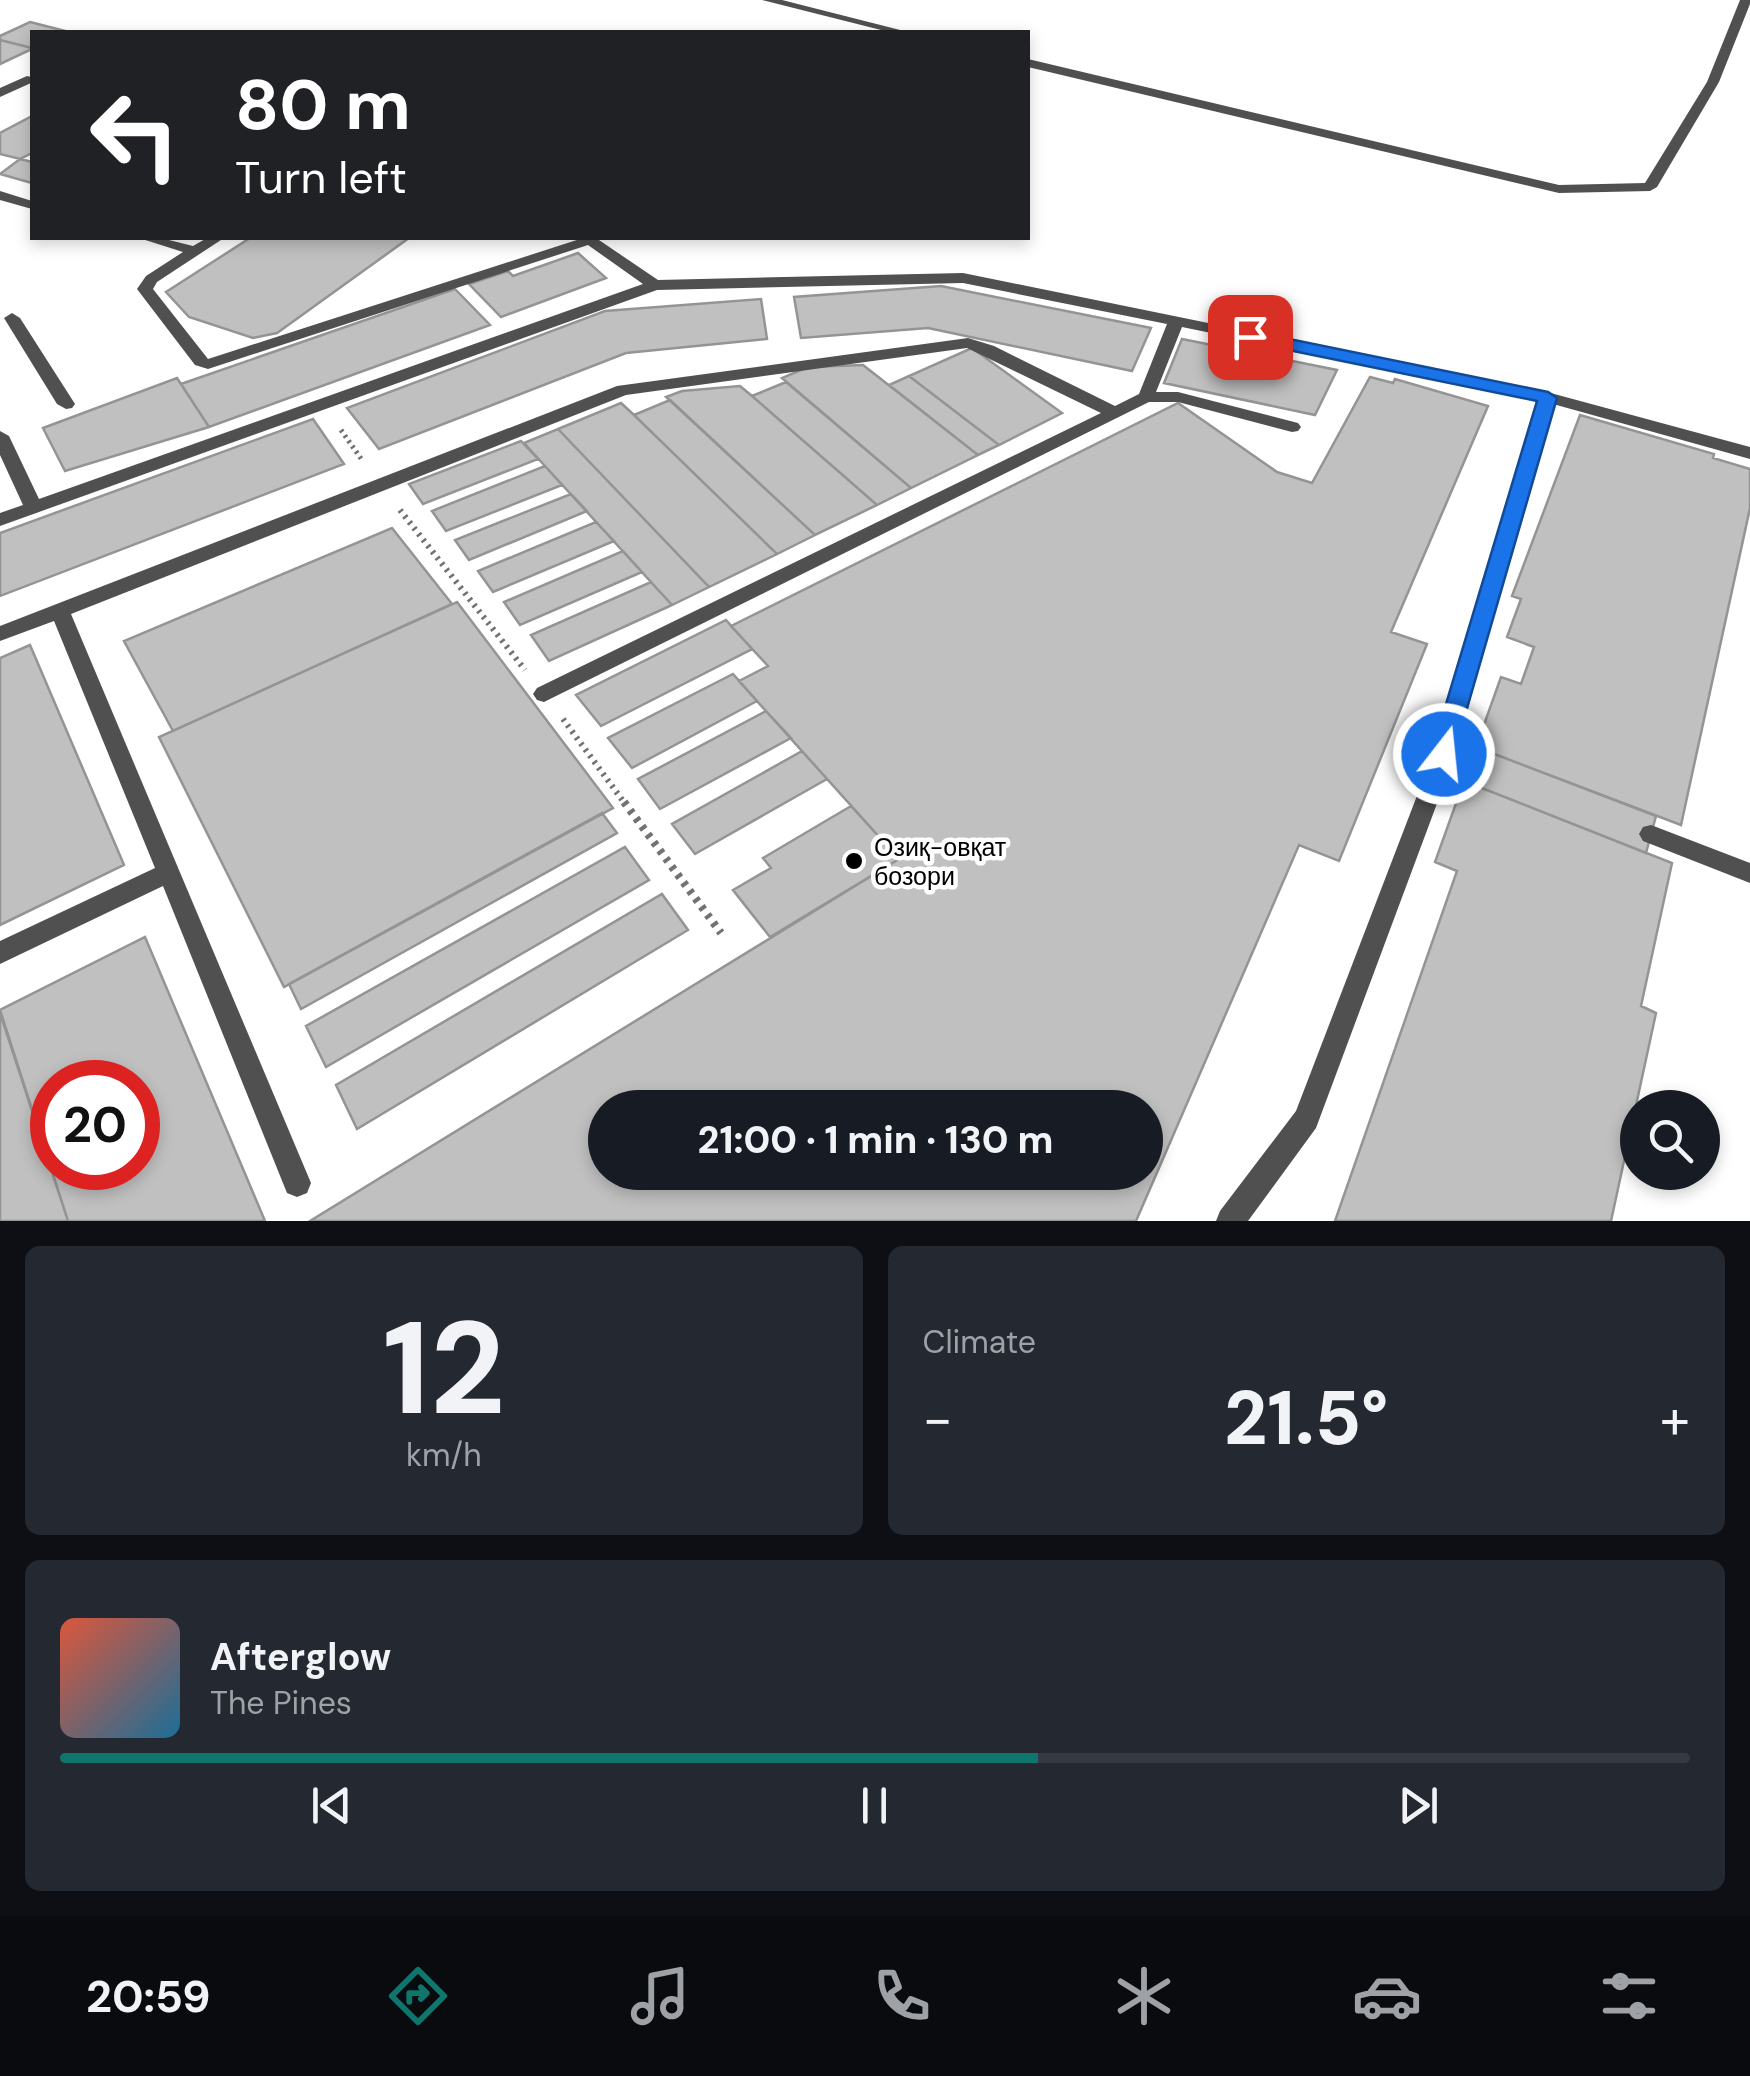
<!DOCTYPE html>
<meta charset="utf-8">
<style>
body{margin:0;font-family:"DM Sans",sans-serif;background:#242831;color:#f1f3f6;height:100vh;display:flex;flex-direction:column;font-size:38px;white-space:nowrap}
*{box-sizing:border-box;margin:0}
p{font-size:32px;color:#9ea1a6}
.icon{flex:none;width:55px;height:55px;fill:none;stroke:currentColor;stroke-width:2;stroke-linecap:round;stroke-linejoin:round}
.map{position:relative;height:1221px;overflow:hidden}
.drawer{display:flex;flex-direction:column;gap:25px;padding:25px;background:#0d0f14;flex:1}
.drawer>*{flex:none}
.hud{position:absolute;left:30px;top:30px;width:1000px;height:210px;border-radius:0px;box-shadow:0 5px 15px #0003;background:#202124;color:#fff;overflow:hidden}
.fabs{position:absolute;left:1620px;top:1090px;display:grid;gap:20px}
.fabs a{display:grid;place-items:center;width:100px;height:100px;border-radius:50%;background:#171b24;box-shadow:0 5px 15px #0003;font-size:50px}
.speed{position:absolute;left:30px;top:1060px;display:flex;gap:20px;font-size:50px;font-weight:700;text-align:center}
.speed>*{display:grid;place-content:center;width:130px;height:130px;border-radius:50%;background:#171b24;box-shadow:0 5px 15px #0003;line-height:1}
.speed .limit{border:15px solid #d22;background:#fff;color:#111}
.pin{position:absolute;display:grid;place-items:center;width:85px;height:85px;color:#fff;margin:-42px;border-radius:20px;box-shadow:0 5px 15px #0006}
.me{position:absolute;width:110px;margin:-55px;rotate:16deg;stroke-linejoin:round;filter:drop-shadow(0 0 8px #0008)}
.turn{display:flex;align-items:center;gap:35px;height:210px;padding:0 40px;font-size:45px}
.turn .icon{width:130px;height:130px;stroke-width:2.5}
.turn b{display:block;font-size:70px;line-height:85px}
.big{font-size:75px;font-weight:800;line-height:1.1}
.drawer .card{flex:1;display:flex;flex-direction:column;justify-content:center;gap:15px;min-width:0;padding:0 35px;border-radius:15px;background:#242831}
.drawer .dial{align-items:center;gap:0}
.dial b{font-size:130px;line-height:1}
.song{display:flex;align-items:center;gap:30px}
.cover{width:120px;height:120px;border-radius:15px;background:linear-gradient(135deg,hsl(10 70% 55%),hsl(200 70% 35%))}
.played{height:10px;border-radius:5px;background:linear-gradient(90deg,#0f766e 60%,#363941 60%)}
.keys{display:flex;justify-content:space-around;direction:ltr}
.heat{display:flex;justify-content:space-between;align-items:center;font-size:55px;direction:ltr}
.drawer .tiles{flex:1;display:grid;gap:25px;grid-template-columns:1fr 1fr}
.card:last-child{grid-column:span 2}
.trip{position:absolute;left:588px;top:1090px;width:575px;height:100px;border-radius:50px;background:#171b24;box-shadow:0 5px 15px #0003;font-weight:800;line-height:100px;text-align:center}
.tab-bar{display:flex;height:160px;justify-content:space-around;align-items:center;background:#090b0e;color:#9ea1a6}
.tab-bar .icon{width:70px;height:70px}
.tab-bar .on{color:#0f766e}
.tab-bar b{font-size:45px;color:#f1f3f6}
.map>svg:first-child{display:block}
</style>
<div class="map">
<svg width="1750" height="1221" viewBox="0 0 1750 1221">
<rect width="100%" height="100%" fill="#fff"/>
<path fill="#c0c0c0" stroke="#949494" stroke-width="2.5" fill-rule="evenodd" d="M30,22l39,10h-37v16l-32,-8v-4z
M0,40l32,8v1l-32,15z
M32,116v37l-12,6 -20,-5v-21z
M20,159l12,3v21l-32,-9z
M250,238h159l-132,95 -24,5 -64,-21 -23,-25z
M578,253l28,25 -105,39 -32,-33 39,-13 5,5z
M941,286l210,42 -19,43 -204,-43 -127,10 -7,-41z
M455,289l35,36 -281,102 -28,-43z
M761,299l6,40 -141,14 -247,96 -32,-41 258,-97z
M1182,339l155,31 -22,45 -151,-32z
M972,348l90,65 -63,32 -90,-69z
M863,365l115,90 -67,33 -129,-110 26,-11z
M909,376l90,69 -21,10 -89,-70z
M1370,377l23,6 2,-4 93,27 -97,226 36,12 -88,217 -40,-16 -163,376h-826l589,-362 -160,-178 29,-15 -37,-40 447,-223 99,69 35,11zM605,1108h540v64h-540z
M177,378l32,49 -144,44 -22,-43z
M786,382l125,106 -34,17 -125,-109z
M740,386l12,10 125,109 -62,30 -149,-138 16,-6z
M670,400l145,135 -38,19 -143,-139z
M621,403l13,12 143,139 -68,33 -151,-158z
M1580,415l134,39 -1,4 37,11v39l-69,317 -205,-78 25,-70 20,7 13,-37 -27,-10 14,-38 -9,-3z
M313,419l31,45 -344,132v-63z
M558,429l151,158 -37,18 -148,-162z
M521,441l17,18 -115,45 -14,-20z
M545,466l17,19 -116,46 -14,-20z
M571,494l16,17 -118,49 -14,-20z
M596,522l18,19 -121,51 -15,-21z
M392,528l60,76 -279,127 -49,-90z
M623,551l19,21 -122,53 -16,-23z
M651,582l21,23 -123,56 -18,-26z
M457,602l156,206 -329,179 -125,-250z
M726,620l26,29 -151,77 -25,-31z
M30,645l94,220 -124,60v-267z
M733,674l24,27 -125,67 -24,-30z
M766,711l25,27 -131,71 -22,-30z
M1476,747l180,69 -10,37 -182,-72z
M802,751l25,28 -132,75 -23,-30z
M1464,781l208,82 -31,143 15,7 -45,208h-276l122,-350 -22,-9z
M851,806l48,53 -129,78 -37,-47 38,-22 -8,-10z
M602,813l15,20 -316,176 -12,-25z
M625,847l24,33 -323,187 -20,-41z
M662,894l26,36 -331,199 -21,-44z
M145,937l120,284h-197l-68,-211zM52,1082h86v86h-86z
M0,1013l68,208h-68z"/>
<g fill="none" stroke-linecap="round" stroke-linejoin="round">
<path stroke="#727272" stroke-width="5" stroke-dasharray="2.5 4" stroke-linecap="butt" d="M341,430l21,30"/>
<path stroke="#727272" stroke-width="6" stroke-dasharray="2.5 5" stroke-linecap="butt" d="M400,510l125,160
M563,719l63,86"/>
<path stroke="#727272" stroke-width="8" stroke-dasharray="4 6" stroke-linecap="butt" d="M624,802l97,131"/>
<path fill="#505050" fill-rule="evenodd" d="M762,0h20l126,32h-19z
M1740,0h10v4l-31,78 -62,105 -7,4 -91,2 -531,-126v-8l531,126 86,-2 62,-101z
M27,76l4,1v6l-31,14v-9z
M0,191l32,10v8l-32,-9z
M139,238h22l32,8 14,-8h17l-67,44 -4,7 55,70 375,-121h13l62,42 305,-7 584,119 203,55v12l-197,-55 -97,346 22,8 3,6 -3,6 -8,3 -19,-7 -135,362 -68,93h-32l4,-10 76,-100 137,-357 105,-354 -356,-73 -26,65h22l120,31 3,4 -3,4 -6,1 -114,-30h-29l-605,300 -7,-2 -4,-6 4,-6 564,-275 -134,-65 -341,47 -555,219 240,569 -4,10 -10,4 -10,-4 -124,-307 -163,78v-23l155,-73 -101,-247 -54,20v-15l617,-240 351,-48 26,8 121,60 24,-12 28,-70 -204,-41 -306,7 -657,236v-13l23,-8 -23,-50v-24l9,5 30,63 604,-215 -55,-39 -380,124 -13,-4 -58,-76 9,-13 37,-24z
M12,313l8,5 55,86 -3,4 -6,1 -9,-5 -53,-86z
M1651,825l99,38v20l-107,-42 -4,-7 4,-7z"/>
</g>
<path fill="#1a73e8" stroke="#114b97" stroke-width="2.5" d="M1250,331l298,61 9,6 -105,362h-17l-4,-6 106,-353 -293,-60v-8z"/>
<circle fill="#000" stroke="#fff" stroke-width="4" cx="854" cy="861" r="10"/>
<g text-anchor="middle" dominant-baseline="central" stroke-width="9" stroke-linejoin="round" paint-order="stroke">
<g font-size="25" fill="#000" stroke="#fff" text-anchor="start">
<text x="874" y="847">Озиқ-овқат<tspan x="874" dy="29">бозори</tspan></text>
</g>
</g>
</svg>
<div class="fabs">
<a><svg class="icon" aria-label="search" viewBox="0 0 24 24"><circle cx="10" cy="10" r="6"/><path d="M15 15l6 6"/></svg></a>
</div>
<div class="speed"><div class="limit">20</div></div>
<div class="pin" style="left:1250px;top:337px;background:#d93025"><svg class="icon" aria-label="arrive" viewBox="0 0 24 24"><path d="M6 21V4h12l-3 4 3 4H6"/></svg></div>
<svg class="me" style="left:1444px;top:754px" viewBox="-20 -20 40 40"><circle r="17" fill="#1a73e8" stroke="#fff" stroke-width="3"/><path d="M0-11L8 9 0 5-8 9z" fill="#fff"/></svg>
<div class="trip">21:00 · 1 min · 130 m</div>
<div class="hud">
<div class="turn"><svg class="icon" aria-label="left" viewBox="0 0 24 24"><path d="M17 20v-9H6M10 6l-5 5 5 5"/></svg><div><b>80 m</b>Turn left</div></div>
</div>
</div>
<section class="drawer">
<div class="tiles">
<div class="card dial"><b>12</b><p>km/h</p></div>
<div class="card"><p>Climate</p>
<div class="heat"><a>−</a><b class="big">21.5°</b><a>+</a></div>
</div>
<div class="card">
<div class="song"><i class="cover"></i><div><b>Afterglow</b><p>The Pines</p></div></div>
<div class="played"></div>
<div class="keys"><svg class="icon" aria-label="previous" viewBox="0 0 24 24"><path d="M18 5L8 12l10 7zM5 5v14"/></svg><svg class="icon" aria-label="pause" viewBox="0 0 24 24"><path d="M8 5v14M16 5v14"/></svg><svg class="icon" aria-label="next" viewBox="0 0 24 24"><path d="M6 5l10 7-10 7zM19 5v14"/></svg></div>
</div>
</div>
</section>
<nav class="tab-bar">
<b>20:59</b>
<svg class="icon on" aria-label="directions" viewBox="0 0 24 24"><path d="M12 3l9 9-9 9-9-9zM9 14v-3h6M13 9l2 2-2 2"/></svg>
<svg class="icon" aria-label="music" viewBox="0 0 24 24"><path d="M9 18V5l10-2v13"/><circle cx="6" cy="18" r="3"/><circle cx="16" cy="16" r="3"/></svg>
<svg class="icon" aria-label="phone" viewBox="0 0 24 24"><path d="M5 4h4l2 5-3 2q2 4 5 5l2-3 5 2v4C11 20 4 13 5 4z"/></svg>
<svg class="icon" aria-label="climate" viewBox="0 0 24 24"><path d="M12 3v18M4 7l16 10M4 17L20 7"/></svg>
<svg class="icon" aria-label="car" viewBox="0 0 24 24"><path d="M5 17H2v-5l4-1 3-4h7l3 4 3 1v5h-3M9 17h6M6 11h13"/><circle cx="7" cy="17" r="2"/><circle cx="17" cy="17" r="2"/></svg>
<svg class="icon" aria-label="filters" viewBox="0 0 24 24"><path d="M4 7h16M4 17h16"/><circle cx="9" cy="7" r="2"/><circle cx="15" cy="17" r="2"/></svg>
</nav>
